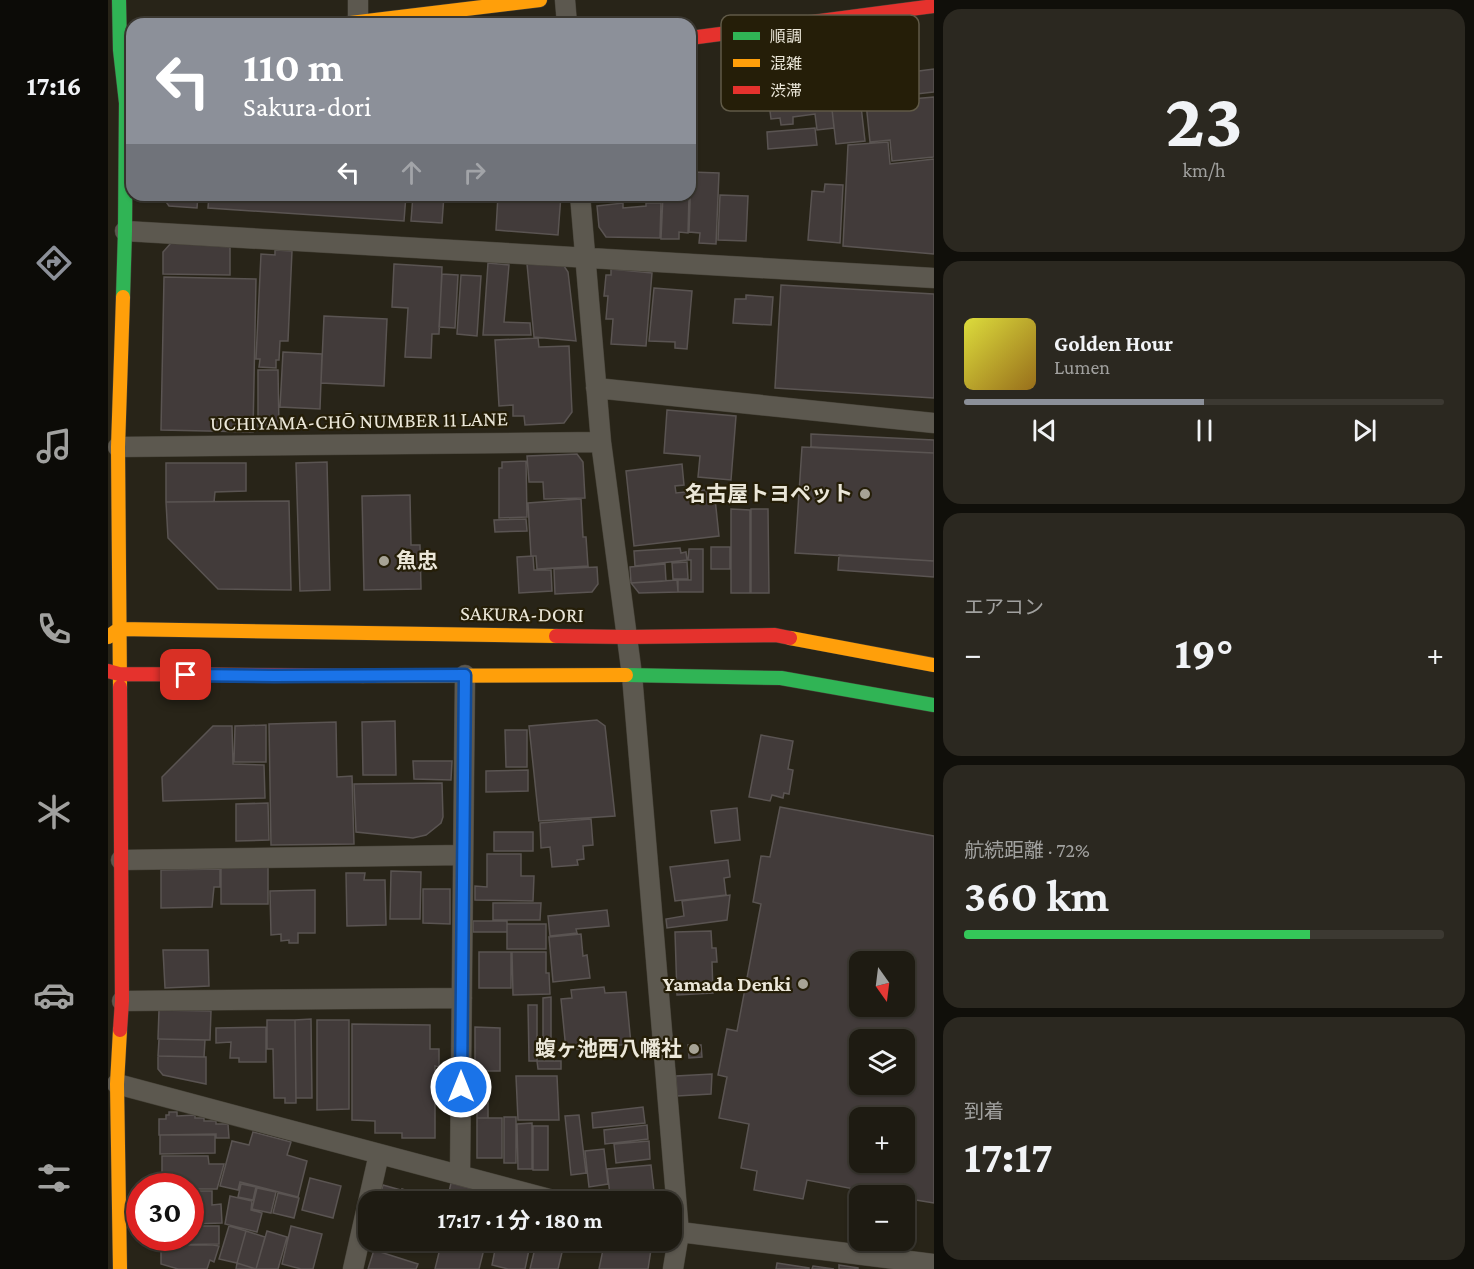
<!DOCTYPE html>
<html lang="ja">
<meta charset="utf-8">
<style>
body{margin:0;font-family:"Crimson Pro","Noto Sans JP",serif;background:#2b2820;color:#f1f3f6;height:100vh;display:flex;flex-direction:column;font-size:22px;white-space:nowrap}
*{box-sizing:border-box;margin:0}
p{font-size:20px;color:#a1a19f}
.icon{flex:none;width:33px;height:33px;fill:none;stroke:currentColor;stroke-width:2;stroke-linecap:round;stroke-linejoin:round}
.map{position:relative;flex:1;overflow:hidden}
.details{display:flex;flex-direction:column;gap:9px;padding:9px;background:#100f0a;width:540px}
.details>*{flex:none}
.top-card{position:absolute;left:18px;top:18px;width:570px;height:183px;border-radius:18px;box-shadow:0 2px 4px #0004,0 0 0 2px #3c3932;background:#8c9099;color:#fff;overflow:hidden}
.needle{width:39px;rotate:166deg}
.fabs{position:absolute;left:741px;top:951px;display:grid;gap:12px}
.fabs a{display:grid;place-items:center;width:66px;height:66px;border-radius:12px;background:#1e1b12;box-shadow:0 2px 4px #0004,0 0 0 2px #3c3932;font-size:30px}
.speed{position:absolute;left:18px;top:1173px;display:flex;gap:12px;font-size:30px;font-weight:700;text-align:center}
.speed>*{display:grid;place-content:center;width:78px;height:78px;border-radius:50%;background:#1e1b12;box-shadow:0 2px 4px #0004,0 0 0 2px #3c3932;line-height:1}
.speed .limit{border:9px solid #d22;background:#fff;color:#111}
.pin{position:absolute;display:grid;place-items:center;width:51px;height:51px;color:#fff;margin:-26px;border-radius:12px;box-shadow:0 3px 9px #0006}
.me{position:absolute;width:66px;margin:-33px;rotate:0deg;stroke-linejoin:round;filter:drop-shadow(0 0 4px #0008)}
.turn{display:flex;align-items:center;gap:21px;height:126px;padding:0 18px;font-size:27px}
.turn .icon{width:78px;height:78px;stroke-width:2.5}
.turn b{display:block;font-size:42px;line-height:51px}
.lanes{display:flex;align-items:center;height:57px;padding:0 18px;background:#0003;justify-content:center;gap:30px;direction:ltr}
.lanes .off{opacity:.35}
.big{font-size:45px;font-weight:700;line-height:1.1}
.details .card{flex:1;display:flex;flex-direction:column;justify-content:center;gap:9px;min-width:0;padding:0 21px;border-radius:18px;background:#2b2820}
.details .dial{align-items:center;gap:0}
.dial b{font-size:78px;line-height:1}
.song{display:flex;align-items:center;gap:18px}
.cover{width:72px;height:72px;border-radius:9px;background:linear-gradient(135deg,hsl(60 70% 55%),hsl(40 70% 35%))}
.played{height:6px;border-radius:3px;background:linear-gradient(90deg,#8c9099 50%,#3c3932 50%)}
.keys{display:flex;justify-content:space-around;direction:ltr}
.heat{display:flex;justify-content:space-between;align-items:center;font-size:33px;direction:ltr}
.charge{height:9px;border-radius:4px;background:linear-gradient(90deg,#34c759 72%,#3c3932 0)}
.trip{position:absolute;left:250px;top:1191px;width:324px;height:60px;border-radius:18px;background:#1e1b12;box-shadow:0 2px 4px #0004,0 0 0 2px #3c3932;font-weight:700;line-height:60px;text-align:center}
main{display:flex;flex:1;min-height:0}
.tab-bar{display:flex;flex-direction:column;width:108px;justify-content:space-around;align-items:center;background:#0c0b07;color:#a1a19f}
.tab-bar .icon{width:42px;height:42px}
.tab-bar .active{color:#8c9099}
.tab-bar b{font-size:27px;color:#f1f3f6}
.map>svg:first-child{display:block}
</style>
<main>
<nav class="tab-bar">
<b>17:16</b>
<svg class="icon active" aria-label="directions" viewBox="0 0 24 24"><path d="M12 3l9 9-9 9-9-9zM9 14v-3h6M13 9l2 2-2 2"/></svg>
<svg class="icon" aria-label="music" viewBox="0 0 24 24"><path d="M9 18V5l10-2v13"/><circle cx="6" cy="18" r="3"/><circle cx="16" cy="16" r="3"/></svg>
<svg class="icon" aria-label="phone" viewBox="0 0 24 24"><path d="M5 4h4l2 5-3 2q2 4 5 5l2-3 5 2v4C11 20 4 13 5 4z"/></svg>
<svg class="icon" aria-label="climate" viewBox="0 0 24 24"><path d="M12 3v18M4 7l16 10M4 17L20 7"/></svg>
<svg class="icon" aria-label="car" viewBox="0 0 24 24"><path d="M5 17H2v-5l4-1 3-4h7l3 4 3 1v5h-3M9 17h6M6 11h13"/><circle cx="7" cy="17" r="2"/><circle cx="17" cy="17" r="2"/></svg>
<svg class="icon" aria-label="filters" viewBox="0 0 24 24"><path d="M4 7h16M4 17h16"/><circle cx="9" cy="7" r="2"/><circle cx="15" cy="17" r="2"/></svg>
</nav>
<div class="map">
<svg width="826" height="1269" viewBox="0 0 826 1269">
<rect width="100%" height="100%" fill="#282418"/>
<path fill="#423b3a" stroke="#5a5452" stroke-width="1.5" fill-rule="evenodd" d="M748,62l9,79 -29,3 -9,-78z
M719,63l7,65 -17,2 -2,-16 -22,3v7l-12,1 -1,-7 -9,1 -6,-48z
M826,69v23l-35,4 -3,-22z
M826,97v60l-42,4 -2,-21 -20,2 -4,-39z
M707,128l2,17 -49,4 -1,-17z
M780,142l2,22 44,-5v95l-91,-8 5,-101z
M583,172l28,1 -3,71 -17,-1 1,-10 -11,-1z
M717,184l18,1 -3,58 -32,-3 4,-49 12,1z
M56,195h34l-1,13 -28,-2 -5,-7z
M101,195h197l-2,26 -196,-13z
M305,195h31l-2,28 -31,-2z
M390,195h63l-3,40 -62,-5z
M555,195h26l-1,38 -9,-1v7h-18z
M612,195l28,1 -2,45 -28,-1z
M515,203v5l23,-2v-3h15l-1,35 -54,-1 -7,-10 -2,-21z
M63,243l59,4v28l-67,-1v-22z
M167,250l17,1 -4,90h-8l-1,19h-3v8l-17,-1 1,-8h-4l5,-105 14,1z
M380,263l21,2 -5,57 26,1 1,12h-48z
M286,264l48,3 -3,67h-7l-1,24 -26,-1 3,-49 -16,-1z
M419,264l37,2 4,6 8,69 -42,-4z
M503,269l41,4 -6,73 -35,-2 2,-25h-7l2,-23h-4l2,-21h5z
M334,274l16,1 -3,53 -16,-1z
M353,275l20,1 -4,60 -20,-2z
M56,277l92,2 -3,153 -92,-2z
M673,285l153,9v104l-159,-10z
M546,288l38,3 -5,58 -12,-1v-6l-26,-1z
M638,295l27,2 -2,28 -38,-2 2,-24h11z
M216,316l63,3 -3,67 -63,-3z
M430,338l1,9 30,-1 3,66 -8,11 -39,2 -1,-9h-11v-11l-14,1 -4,-66z
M175,352l39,2 -2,55 -40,-2z
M150,370h20l1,58 -21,1z
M559,410l69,6 -5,64 -33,-3 2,-21 -36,-3z
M703,434l123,6v13l-123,-6z
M694,447l132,6v108l-139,-8z
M469,454l6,8 2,36 -41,1 -1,-17h-14l-2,-26z
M418,461l1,56 -28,1v-50h3v-6z
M219,462l3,128 -30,1 -4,-128z
M58,463h80v28l-31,1 -1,10h-48z
M574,464l2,21 -9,1 1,7 38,-4 5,47 -85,10 -8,-75z
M302,495l1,50h9l1,44 -57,1 -2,-94z
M473,499l2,38h3l2,29 -51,3 -1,-13h-5l-3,-53z
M181,501l2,89 -73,-1 -50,-51 -2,-36z
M623,509l19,1v83h-19z
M643,509h17l1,84h-18z
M418,519l1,12 -32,1 -1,-12z
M603,547h19v22h-19z
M572,548l1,5 5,-1 1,8 -52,6 -1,-15z
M581,549h14v43h-25v-12h13v-20h-3z
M731,555l95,6v16l-96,-7z
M425,556l1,14h17l1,21 -33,2 -2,-36z
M579,562l1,17h-15l-1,-16z
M557,564l1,17 -35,2 -1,-16z
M489,567l1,17 -6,8 -37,2 -1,-25z
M569,580l1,12 -39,1 -8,-10z
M489,720l8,6 10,90 -76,5 -10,-95z
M287,721l1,54h-33l-1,-53z
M228,722l1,55 15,-1 2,68 -83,1 -2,-121z
M158,725v37h-32l1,-36z
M105,726h19l1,38 31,1 1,33 -102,3 -1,-24z
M397,730h22v37h-21z
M653,735l32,6 -5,28 5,1 -4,24 -5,-1 -1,5 -11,-3 -2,6 -21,-4z
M305,761h39l-1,19 -37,-1z
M420,770v21l-42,1v-21z
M334,783l1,34 -2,6 -15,12 -13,3 -57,-6 -2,-48z
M160,803l1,37 -33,1v-37z
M672,807l154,29v367l-30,-5v-2h-13l-84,-16 -4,19 -49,-9 3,-19 -16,-3 8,-44 -30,-6 8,-41 -9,-2 9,-46 10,2 24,-127 -8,-2 8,-46 9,1zM752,962h44v44h-44zM752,1040h44v44h-44zM752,1118h44v44h-44z
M629,808l3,32 -25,3 -4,-32z
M483,819l2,26 -10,1 1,13 -7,1 1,5 -26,2 -2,-20 -9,1 -1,-25z
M386,832h39v19h-39z
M379,854h34v22h13l-1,25 -58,-1v-14l12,1z
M620,860l2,17 -6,1 2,17 -51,6 -5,-34z
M113,866h47v38h-47z
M112,869v18h-6l-2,20 -51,1v-38z
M283,871l30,1 -1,47h-30z
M238,873h19l-1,7h21l1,45 -39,1z
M315,889h27v35l-27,-1z
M207,890v43h-17v10h-9v-3l-8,1v-7l-10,1 -1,-44z
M622,895l-3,25 -60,8 -1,-9 18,-3 -2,-15z
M385,903h48l-1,17h-47z
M499,910l2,16 -33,3 1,4 -27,3 -2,-20z
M365,921h34v11h-34z
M399,924h39v25h-39z
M603,931l1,17h4l1,14h-5l1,31 -36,2 -2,-63z
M473,934l2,22 4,-1 3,23 -37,4 -4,-45z
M55,950h45l1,36 -44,2z
M371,952h32v36h-32z
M404,952h34v21h3l1,21 -37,1z
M496,987l1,6 21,-1 5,52 -65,6 -5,-51 11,-1 -1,-8z
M443,997v58h-8v-57z
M420,1005h9v56h-8z
M51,1010l52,1 -1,29 -52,-1z
M203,1019l1,79h-16l-1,-78z
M159,1020h28l1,83h-11v-5h-11l-1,-49h-6z
M209,1020h32v89l-32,1z
M244,1024l78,1v24h9v18l-4,-1v72h-33v-5h-27v-12l-23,-1z
M158,1027v35h-27v-4h-9l1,-16 -15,1v-15z
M367,1027l25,1v43h-25z
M51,1039l46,1 -1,17 -46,-1z
M580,1045h13l1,12 -13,1z
M50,1056l48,1v27l-43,-9 -5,-6z
M429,1061h24v8h-23z
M604,1074l-1,20 -34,2 -1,-20z
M408,1076h41l2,44h-41z
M380,1092v26h-11v-25z
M535,1107l2,16 -52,5 -1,-15z
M61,1112h8v4l18,-1v3h9v3h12v3h12l1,14h-13v-4l-57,1v-16h7v-4h3z
M471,1115l7,58 -15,2 -6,-59z
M396,1117h12v46h-12z
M369,1118h25v40h-25z
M424,1123v46h-14l-1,-45z
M539,1125l1,14 -43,5 -1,-14z
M425,1126h15v44h-15z
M145,1132l38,10 -4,13 20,6 -9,36 -58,-15 -2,8 -18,-4 12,-45 17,4z
M52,1135h55v18l-55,1z
M541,1141l1,18 -34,4 -2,-19z
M496,1149l4,35 -19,3 -4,-36z
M54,1156h46l1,8h15l-7,25h-27v-3h-28z
M543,1165l3,26 -6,7 -18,3 -20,-6 -3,-26z
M202,1178l31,8 -8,32 -31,-8z
M343,1183l41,11 -1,7 -36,-10 -3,11 -5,-1z
M133,1184l15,3 -3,13 -15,-3z
M275,1185l18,5 -3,12h-20z
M149,1188l19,4 -5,21 -19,-4z
M294,1189l33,10 -1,3h-35z
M82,1191h22v14l9,-1 1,19 -32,1z
M335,1191l6,2 -2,8 2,1h-9z
M347,1191l36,10 3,1h-42z
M170,1193l21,5 -5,20 -21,-5z
M122,1196l22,5 -1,9 11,3 -5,19 -32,-8z
M82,1226h29v18l-59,1v-7h30z
M121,1226l17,5 -9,32 -18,-4z
M183,1226l31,8 -9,35h-12l-19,-5z
M138,1231l19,6 -9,32 -19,-6z
M159,1231l20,6 -9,32h-22z
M334,1240h50l-3,11 -5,-2 -5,20h-44z
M389,1240h34l-6,29h-17l-16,-4z
M429,1240h28l-7,29h-28z
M497,1240h32l15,3 -4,26h-49z
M53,1245h52l6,1 -5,16 -4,-2 -3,9h-29l-17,-5z
M266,1250l44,14 -2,5h-48z
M129,1263l19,6h-20z
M669,1263l32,5v1h-33z
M731,1265l19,3v1h-19z
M705,1266l21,3h-22z"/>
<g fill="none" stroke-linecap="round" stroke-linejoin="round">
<defs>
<path id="street" d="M250,0v22
M457,0l2,24
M472,195l21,247 31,233 47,558 -6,36
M17,231l809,47
M488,388l338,35
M10,447l483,-5
M13,860l342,-5
M14,1001l340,-3
M9,1084l443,118
M352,1175l5,-500
M564,1231l262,33
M245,1269l26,-115"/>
<path id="fast" d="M11,0l1,50 6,53 -1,128 -2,66
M518,675l155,3 153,27"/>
<path id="slow" d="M234,24l198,-24
M0,637l11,-8 437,7
M682,638l144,27
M255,676l263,-1
M12,687l-2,-240 5,-150
M12,1269l-3,-185 3,-54"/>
<path id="jam" d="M582,38l244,-32
M448,636l71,1 148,-2 15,3
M0,671l11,3 244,2
M12,687l2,314 -2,29"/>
</defs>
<use href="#street" stroke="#454137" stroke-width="21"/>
<use href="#fast" stroke="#454137" stroke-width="15"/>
<use href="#slow" stroke="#454137" stroke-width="15"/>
<use href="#jam" stroke="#454137" stroke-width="15"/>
<use href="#street" stroke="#5c584f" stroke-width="20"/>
<use href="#fast" stroke="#30b455" stroke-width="14"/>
<use href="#slow" stroke="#ff9f0a" stroke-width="14"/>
<use href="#jam" stroke="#e5322d" stroke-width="14"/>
</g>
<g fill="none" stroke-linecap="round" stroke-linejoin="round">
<defs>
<path id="route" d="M78,675l88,1 191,-1 -4,412"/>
</defs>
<use href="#route" stroke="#114b97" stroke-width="15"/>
<use href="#route" stroke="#1a73e8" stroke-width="10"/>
</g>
<g fill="#a7a395" stroke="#251e08" stroke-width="2">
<circle cx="757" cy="494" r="6"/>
<circle cx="276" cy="561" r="6"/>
<circle cx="695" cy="984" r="6"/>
<circle cx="586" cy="1049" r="6"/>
</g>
<g text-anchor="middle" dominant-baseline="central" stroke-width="4.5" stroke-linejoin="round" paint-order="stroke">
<g font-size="21" fill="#ebe7d9" stroke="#251e08">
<text transform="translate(251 421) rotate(-1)">UCHIYAMA-CHŌ NUMBER 11 LANE</text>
<text transform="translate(414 614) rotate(1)">SAKURA-DORI</text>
</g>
<g font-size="21" font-weight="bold" fill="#ebe7d9" stroke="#251e08" text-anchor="end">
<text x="745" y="494">名古屋トヨペット</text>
<text x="288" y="561" text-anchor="start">魚忠</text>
<text x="683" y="984">Yamada Denki</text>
<text x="574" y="1049">蝮ヶ池西八幡社</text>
</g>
</g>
<rect x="613" y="15" width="198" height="96" rx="9" fill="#251e08" stroke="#605a47" stroke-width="1.5"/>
<rect x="625" y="32" width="27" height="8" fill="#30b455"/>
<rect x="625" y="59" width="27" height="8" fill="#ff9f0a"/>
<rect x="625" y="86" width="27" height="8" fill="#e5322d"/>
<g font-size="16" fill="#ebe7d9">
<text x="662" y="42">順調</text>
<text x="662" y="69">混雑</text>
<text x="662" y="96">渋滞</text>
</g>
</svg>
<div class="fabs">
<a><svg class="needle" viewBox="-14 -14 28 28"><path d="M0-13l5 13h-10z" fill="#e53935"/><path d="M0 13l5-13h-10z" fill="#a1a19f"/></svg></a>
<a><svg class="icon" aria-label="layers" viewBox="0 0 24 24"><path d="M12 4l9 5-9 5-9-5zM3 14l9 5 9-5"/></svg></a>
<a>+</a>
<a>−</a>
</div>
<div class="speed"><div class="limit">30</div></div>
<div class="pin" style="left:78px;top:675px;background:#d93025"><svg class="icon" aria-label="arrive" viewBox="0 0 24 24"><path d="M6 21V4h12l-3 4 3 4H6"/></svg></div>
<svg class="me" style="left:353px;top:1087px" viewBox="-20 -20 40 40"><circle r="17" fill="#1a73e8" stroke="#fff" stroke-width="3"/><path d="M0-11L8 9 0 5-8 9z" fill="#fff"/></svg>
<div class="trip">17:17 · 1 分 · 180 m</div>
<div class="top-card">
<div class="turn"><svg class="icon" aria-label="left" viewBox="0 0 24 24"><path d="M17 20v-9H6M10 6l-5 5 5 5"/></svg><div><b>110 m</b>Sakura-dori</div></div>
<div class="lanes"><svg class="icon" aria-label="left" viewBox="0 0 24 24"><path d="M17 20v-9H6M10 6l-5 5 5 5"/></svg><svg class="icon off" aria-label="ahead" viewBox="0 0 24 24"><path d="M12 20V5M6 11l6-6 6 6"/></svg><svg class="icon off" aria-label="right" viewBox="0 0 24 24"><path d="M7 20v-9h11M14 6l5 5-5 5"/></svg></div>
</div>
</div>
<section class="details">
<div class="card dial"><b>23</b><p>km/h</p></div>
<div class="card">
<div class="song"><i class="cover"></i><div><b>Golden Hour</b><p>Lumen</p></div></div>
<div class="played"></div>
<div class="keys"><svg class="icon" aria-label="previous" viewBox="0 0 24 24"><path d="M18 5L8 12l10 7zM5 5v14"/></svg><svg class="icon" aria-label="pause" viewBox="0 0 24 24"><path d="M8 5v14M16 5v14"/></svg><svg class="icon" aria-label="next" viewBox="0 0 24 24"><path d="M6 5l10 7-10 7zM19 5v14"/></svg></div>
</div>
<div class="card"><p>エアコン</p>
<div class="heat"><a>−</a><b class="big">19°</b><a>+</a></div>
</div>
<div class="card"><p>航続距離 · 72%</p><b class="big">360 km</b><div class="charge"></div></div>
<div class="card"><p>到着</p><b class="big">17:17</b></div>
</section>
</main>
